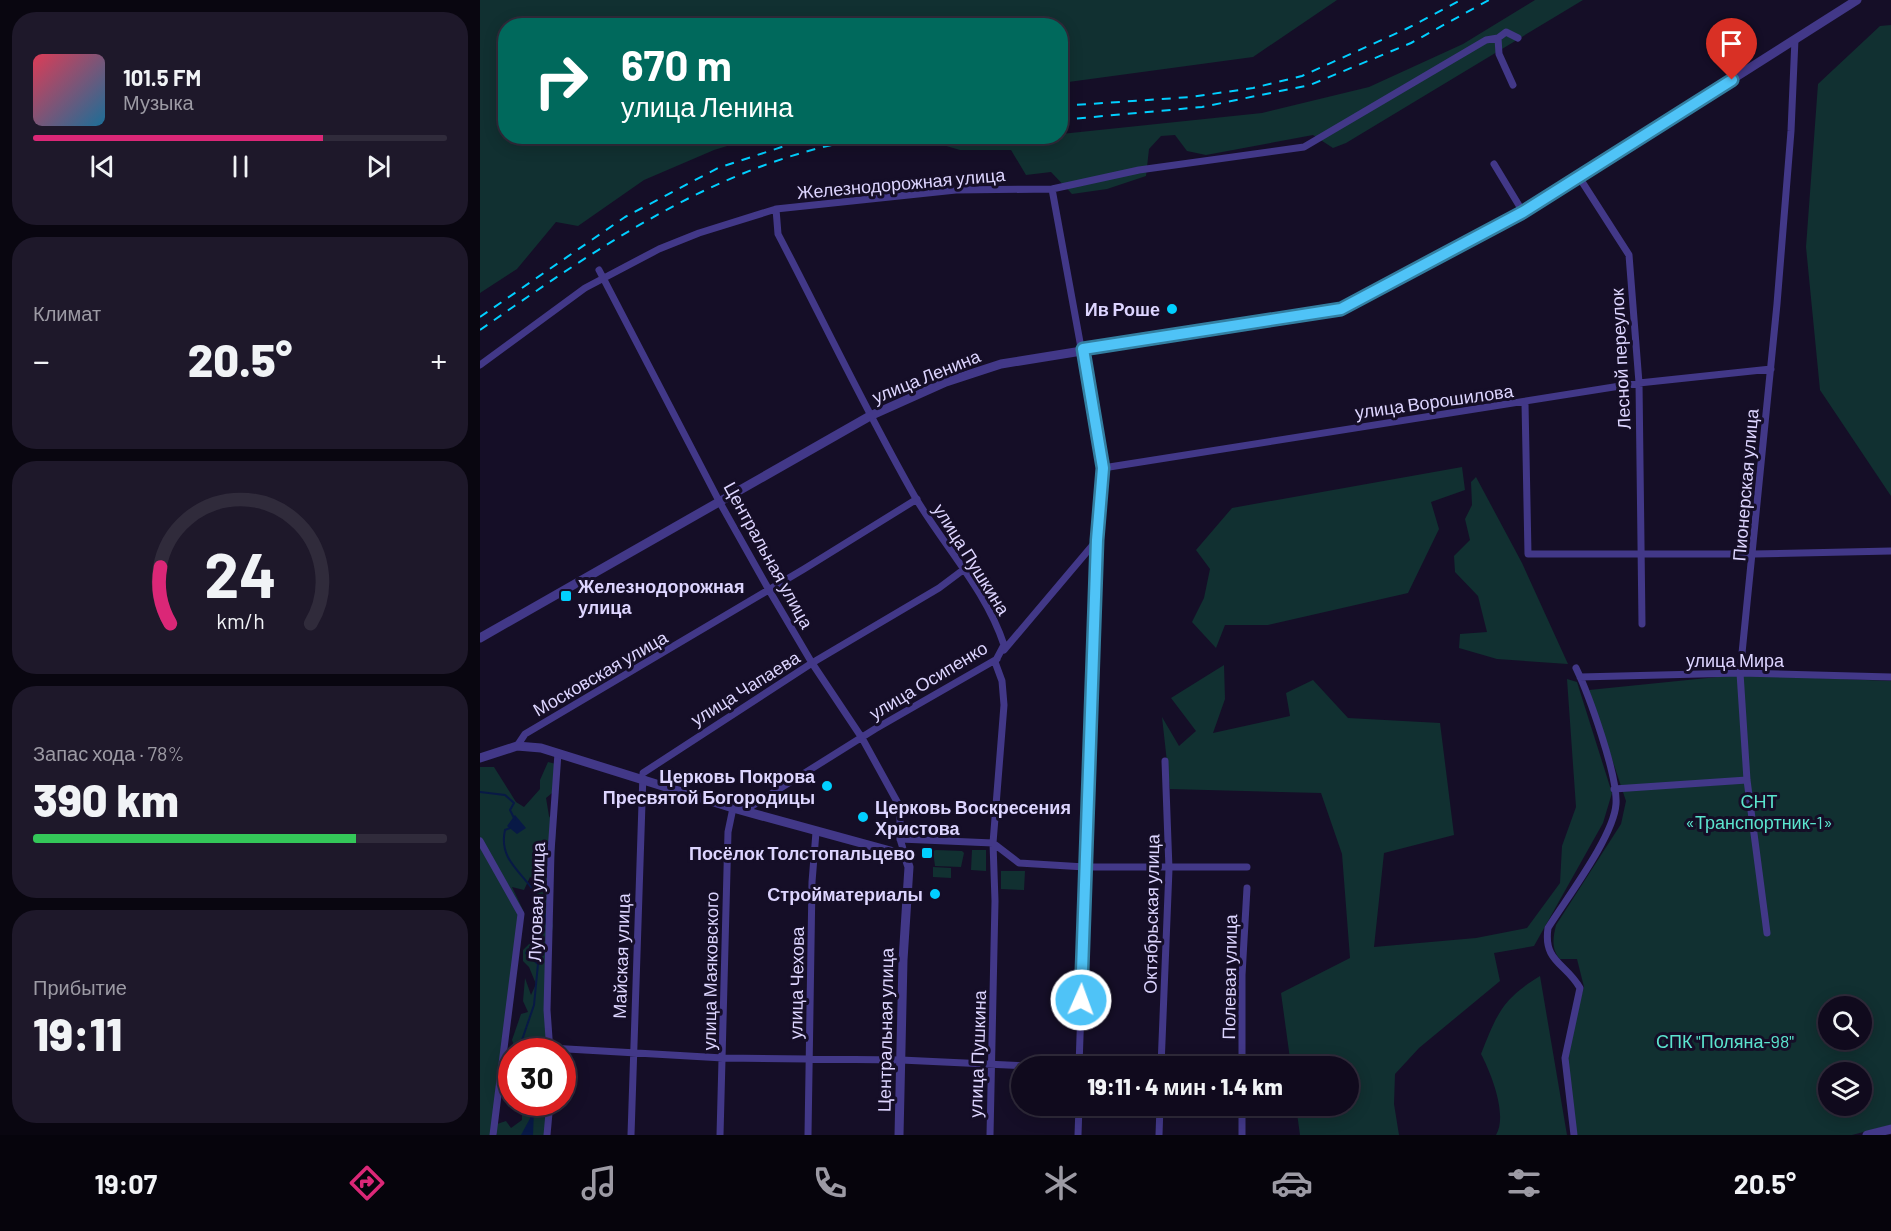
<!DOCTYPE html>
<html lang="ru">
<meta charset="utf-8">
<style>
body{margin:0;font-family:Barlow,sans-serif;background:#1e182a;color:#f1f3f6;height:100vh;display:flex;flex-direction:column;font-size:22px;white-space:nowrap}
*{box-sizing:border-box;margin:0}
p{font-size:20px;color:#9c9aa4}
.icon{flex:none;width:33px;height:33px;fill:none;stroke:currentColor;stroke-width:2;stroke-linecap:round;stroke-linejoin:round}
.map{position:relative;flex:1;overflow:hidden}
.details{display:flex;flex-direction:column;gap:12px;padding:12px;background:#090610;width:480px}
.details>*{flex:none}
.guide{position:absolute;left:18px;top:18px;width:570px;height:126px;border-radius:24px;box-shadow:0 3px 15px #0003,0 0 0 2px #302b3b;background:#00695c;color:#fff;overflow:hidden}
.buttons{position:absolute;left:1338px;top:996px;display:grid;gap:12px}
.buttons a{display:grid;place-items:center;width:54px;height:54px;border-radius:50%;background:#100a1d;box-shadow:0 3px 15px #0003,0 0 0 2px #302b3b;font-size:30px}
.speed{position:absolute;left:18px;top:1038px;display:flex;gap:12px;font-size:30px;font-weight:700;text-align:center}
.speed>*{display:grid;place-content:center;width:78px;height:78px;border-radius:50%;background:#100a1d;box-shadow:0 3px 15px #0003,0 0 0 2px #302b3b;line-height:1}
.speed .limit{border:9px solid #d22;background:#fff;color:#111}
.pin{position:absolute;display:grid;place-items:center;width:51px;height:51px;color:#fff;margin:-62px -26px;border-radius:50% 50% 50% 0;rotate:-45deg;box-shadow:0 0 6px #0007}
.pin .icon{rotate:45deg}
.me{position:absolute;width:66px;margin:-33px;rotate:2deg;stroke-linejoin:round;filter:drop-shadow(0 0 4px #0008)}
.turn{display:flex;align-items:center;gap:21px;height:126px;padding:0 24px;font-size:27px}
.turn .icon{width:78px;height:78px;stroke-width:2.5}
.turn b{display:block;font-size:42px;line-height:51px}
.big{font-size:45px;font-weight:800;line-height:1.1}
.details .tile{flex:1;display:flex;flex-direction:column;justify-content:center;gap:9px;min-width:0;padding:0 21px;border-radius:24px;background:#1e182a}
.details .dial{align-items:center;gap:0}
.dial svg{height:156px;overflow:visible;fill:none;stroke:#302b3b;stroke-width:7;stroke-linecap:round;text-anchor:middle}
.dial text{fill:#f1f3f6;stroke:none}
.song{display:flex;align-items:center;gap:18px}
.cover{width:72px;height:72px;border-radius:9px;background:linear-gradient(135deg,hsl(350 70% 55%),hsl(200 70% 35%))}
.played{height:6px;border-radius:3px;background:linear-gradient(90deg,#db2777 70%,#302b3b 70%)}
.keys{display:flex;justify-content:space-around;direction:ltr}
.heat{display:flex;justify-content:space-between;align-items:center;font-size:33px;direction:ltr}
.charge{height:9px;border-radius:4px;background:linear-gradient(90deg,#34c759 78%,#302b3b 0)}
.trip{position:absolute;left:531px;top:1056px;width:348px;height:60px;border-radius:30px;background:#100a1d;box-shadow:0 3px 15px #0003,0 0 0 2px #302b3b;font-weight:800;line-height:60px;text-align:center}
.tabs{display:flex;height:96px;justify-content:space-around;align-items:center;background:#06040c;color:#9c9aa4}
.tabs .icon{width:42px;height:42px}
.tabs .selected{color:#db2777}
.tabs b{font-size:27px;color:#f1f3f6}
main{display:flex;flex:1;min-height:0}
.map>svg:first-child{display:block}
</style>
<main>
<section class="details">
<div class="tile">
<div class="song"><i class="cover"></i><div><b>101.5 FM</b><p>Музыка</p></div></div>
<div class="played"></div>
<div class="keys"><svg class="icon" aria-label="previous" viewBox="0 0 24 24"><path d="M18 5L8 12l10 7zM5 5v14"/></svg><svg class="icon" aria-label="pause" viewBox="0 0 24 24"><path d="M8 5v14M16 5v14"/></svg><svg class="icon" aria-label="next" viewBox="0 0 24 24"><path d="M6 5l10 7-10 7zM19 5v14"/></svg></div>
</div>
<div class="tile"><p>Климат</p>
<div class="heat"><a>−</a><b class="big">20.5°</b><a>+</a></div>
</div>
<div class="tile dial"><svg viewBox="0 0 100 80">
<path d="M14 69A42 42 0 1 1 86 69"/>
<path d="M14 69A42 42 0 0 1 9 40" stroke="#db2777"/>
<text x="50" y="56" font-size="32" font-weight="700">24</text>
<text x="50" y="72" font-size="11">km/h</text>
</svg></div>
<div class="tile"><p>Запас хода · 78%</p><b class="big">390 km</b><div class="charge"></div></div>
<div class="tile"><p>Прибытие</p><b class="big">19:11</b></div>
</section>
<div class="map">
<svg width="1411" height="1135" viewBox="0 0 1411 1135">
<rect width="100%" height="100%" fill="#150e27"/>
<path fill="#113031" fill-rule="evenodd" d="M0,0h857l-84,57 -192,26 -1,-57h-554v110l251,1 -43,13 -70,30 -66,46 -22,-4 -39,47 -37,24z
M1055,0h48l-237,143 -13,5 -20,-13 -107,20 -19,-4 -12,-16 -14,1 -12,13 -3,27 -39,13 -35,5 -21,-22 -25,3 -15,-25h-51l-17,-5 5,-5 112,-4 1,-2 201,-21 107,-26 94,-43z
M1411,25v471l-71,-106 -14,-143 12,-163 62,-58z
M982,467l3,23 -34,12 8,27 -31,64 -140,32h-43l-9,23 -24,-26 12,-24 6,-29 -14,-19 36,-42z
M996,477l46,86 46,101 -71,-5 -38,-11 1,-14 27,-2 -9,-36 -23,-24 -1,-16 16,-16 -5,-21 7,-14 -1,-23z
M744,665l1,34 -12,34 77,-17 -4,-23 27,-13 35,38 92,5 14,112 -70,18 -10,94 102,-9 51,-10 33,-45 2,-37 14,-39 -9,-128 10,3 35,111 -9,30 -69,123 -40,7 6,28 -81,67 -24,26 -1,30 5,31h-99l-4,-29h52v-40h-57l-10,-73 69,-35 -8,-104 -21,-61 -151,-4 -8,-72 17,29 17,-15 -25,-33z
M1257,675l154,6v444l-39,10h-275l-10,-70 3,-30 14,-48 -7,-28h-17c-9,-10 -7,-21 -4,-34l65,-101 5,-23 -37,-111zM1348,1006h34v34h-34zM1348,1072h34v34h-34z
M68,762l12,3 -2,23 -12,10 3,18 7,10 -3,50 -5,24 5,26 -6,33 3,92h-34l-4,-11 9,-26 7,-2 -5,-11 2,-23 6,17 5,-11 -7,-17 -6,-6v-11l12,-12 4,-10c-5,-10 -6,-37 -4,-48l-5,-3 -6,13 -12,-3 12,25 -27,212 9,-3 5,7 11,-8v-17h24l4,32h-53l-1,-2v2h-16v-368h14l22,35 8,5 16,-18v-9z
M456,850l26,1 2,2 -3,14 -26,-1 -2,-15z
M492,850h14v21l-15,-1z
M453,867l18,1v10l-18,-1z
M521,871h24l-1,19 -23,-1z
M1060,976l27,159h-71c12,-20 -5,-62 -15,-81 16,-40 21,-55 59,-78z"/>
<path fill="#081946" d="M35,815l11,13 -9,6 -10,-8z
M54,1111l-1,24h-12z"/>
<g fill="none" stroke-linecap="round" stroke-linejoin="round">
<path stroke="#081946" stroke-width="2" d="M0,792l25,3 9,8 -4,7 5,10
M30,828l-5,2c-7,31 19,43 33,67 4,6 6,15 8,23l-10,22 -10,11 12,11 -4,41 -12,35 3,12
M46,1102l5,15"/>
<path stroke="#423888" stroke-width="7" d="M1018,38l1,16 14,31
M1014,164l29,48
M1099,177l50,78 10,128 3,241
M572,189l51,279 -6,72 -18,526
M296,209l2,25c46,88 88,177 137,263 29,49 71,93 89,148l-9,17 7,19 2,24 -11,138 2,58 -5,234
M119,270l120,231 50,89 43,73 50,75 38,69v32l5,16
M0,365l105,-77 74,-39 40,-16 77,-24 180,-19 96,-1 87,-19 165,-23 182,-107 12,-2 8,-6 12,6
M1045,403l3,151h226l137,-3
M623,468l536,-85 132,-14
M524,650l93,-110
M1100,677l160,-4 151,4
M37,746l8,-12 279,-165 113,-70
M1134,789l133,-9
M264,811l131,-82 122,-70
M420,839l93,4 26,20 66,4h162
M0,841l41,73 -28,221
M1287,933l-20,-153 -7,-107 37,-369 14,-173 4,-92
M70,1048l173,10 178,2 128,6
M70,1052l-3,-42 4,-158 7,-99
M681,1063l82,-2
M681,1066l8,-197 -4,-108
M762,1066v-91l5,-87
M67,1135l3,-33
M151,1135l12,-362 169,-110 127,-75 24,-18
M240,1135l8,-303 5,-24
M328,1135l4,-253 4,-50
M598,1135l1,-29
M679,1135l1,-29
M762,1135v-29
M1094,1135l-9,-77 15,-70c-14,-25 -37,-26 -32,-60 18,-29 66,-92 68,-124 2,-28 -27,-109 -40,-136"/>
<path stroke="#423888" stroke-width="9" d="M0,638l390,-222 76,-34 55,-18 341,-55 181,-97 334,-212
M0,758l37,-12 24,2 192,60 172,47 4,12 -6,93 -4,175
M1387,1135l24,-6"/>
<path stroke="#01cfff" stroke-width="2" stroke-dasharray="9 8" stroke-linecap="butt" d="M580,106l131,-9 62,-9 49,-12 104,-47 55,-29
M580,120l142,-13 108,-22 101,-42 78,-43
M0,317l145,-100 93,-49 97,-32
M0,330c123,-86 247,-173 400,-194"/>
</g>
<g fill="none" stroke-linecap="round" stroke-linejoin="round">
<defs>
<path id="route" d="M601,1000l16,-460 6,-72 -20,-119 258,-40 182,-97 209,-132"/>
</defs>
<use href="#route" stroke="#337fa1" stroke-width="15"/>
<use href="#route" stroke="#4fc3f7" stroke-width="10"/>
</g>
<g fill="#01cfff" stroke="#150e27" stroke-width="2">
<circle cx="692" cy="309" r="6"/>
<rect x="80" y="590" width="12" height="12" rx="3"/>
<circle cx="347" cy="786" r="6"/>
<circle cx="383" cy="817" r="6"/>
<rect x="441" y="847" width="12" height="12" rx="3"/>
<circle cx="455" cy="894" r="6"/>
</g>
<g text-anchor="middle" dominant-baseline="central" stroke-width="6" stroke-linejoin="round" paint-order="stroke">
<g font-size="18" fill="#ddd5ff" stroke="#150e27">
<text transform="translate(421 183) rotate(-5)">Железнодорожная улица</text>
<text transform="translate(1140 359) rotate(-93)">Лесной переулок</text>
<text transform="translate(446 376) rotate(-22)">улица Ленина</text>
<text transform="translate(954 401) rotate(-8)">улица Ворошилова</text>
<text transform="translate(1265 485) rotate(-85)">Пионерская улица</text>
<text transform="translate(289 555) rotate(61)">Центральная улица</text>
<text transform="translate(492 559) rotate(58)">улица Пушкина</text>
<text x="1255" y="660">улица Мира</text>
<text transform="translate(120 673) rotate(-30)">Московская улица</text>
<text transform="translate(448 680) rotate(-31)">улица Осипенко</text>
<text transform="translate(265 688) rotate(-32)">улица Чапаева</text>
<text transform="translate(56 902) rotate(-88)">Луговая улица</text>
<text transform="translate(671 914) rotate(-89)">Октябрьская улица</text>
<text transform="translate(141 956) rotate(-88)">Майская улица</text>
<text transform="translate(230 971) rotate(-89)">улица Маяковского</text>
<text transform="translate(749 977) rotate(-89)">Полевая улица</text>
<text transform="translate(316 983) rotate(-89)">улица Чехова</text>
<text transform="translate(405 1030) rotate(-89)">Центральная улица</text>
<text transform="translate(497 1054) rotate(-88)">улица Пушкина</text>
</g>
<g font-size="18" font-weight="bold" fill="#ddd5ff" stroke="#150e27" text-anchor="end">
<text x="680" y="309">Ив Роше</text>
<text x="98" y="586" text-anchor="start">Железнодорожная<tspan x="98" dy="21">улица</tspan></text>
<text x="335" y="776">Церковь Покрова<tspan x="335" dy="21">Пресвятой Богородицы</tspan></text>
<text x="395" y="807" text-anchor="start">Церковь Воскресения<tspan x="395" dy="21">Христова</tspan></text>
<text x="435" y="853">Посёлок Толстопальцево</text>
<text x="443" y="894">Стройматериалы</text>
</g>
<g font-size="18" fill="#5be4ce" stroke="#150e27">
<text x="1279" y="801">СНТ<tspan x="1279" dy="21">«Транспортник-1»</tspan></text>
<text x="1245" y="1041">СПК "Поляна-98"</text>
</g>
</g>
</svg>
<div class="buttons">
<a><svg class="icon" aria-label="search" viewBox="0 0 24 24"><circle cx="10" cy="10" r="6"/><path d="M15 15l6 6"/></svg></a>
<a><svg class="icon" aria-label="layers" viewBox="0 0 24 24"><path d="M12 4l9 5-9 5-9-5zM3 14l9 5 9-5"/></svg></a>
</div>
<div class="speed"><div class="limit">30</div></div>
<div class="pin" style="left:1252px;top:80px;background:#d93025"><svg class="icon" aria-label="arrive" viewBox="0 0 24 24"><path d="M6 21V4h12l-3 4 3 4H6"/></svg></div>
<svg class="me" style="left:601px;top:1000px" viewBox="-20 -20 40 40"><circle r="17" fill="#4fc3f7" stroke="#fff" stroke-width="3"/><path d="M0-11L8 9 0 5-8 9z" fill="#fff"/></svg>
<div class="trip">19:11 · 4 мин · 1.4 km</div>
<div class="guide">
<div class="turn"><svg class="icon" aria-label="right" viewBox="0 0 24 24"><path d="M7 20v-9h11M14 6l5 5-5 5"/></svg><div><b>670 m</b>улица Ленина</div></div>
</div>
</div>
</main>
<nav class="tabs">
<b>19:07</b>
<svg class="icon selected" aria-label="directions" viewBox="0 0 24 24"><path d="M12 3l9 9-9 9-9-9zM9 14v-3h6M13 9l2 2-2 2"/></svg>
<svg class="icon" aria-label="music" viewBox="0 0 24 24"><path d="M9 18V5l10-2v13"/><circle cx="6" cy="18" r="3"/><circle cx="16" cy="16" r="3"/></svg>
<svg class="icon" aria-label="phone" viewBox="0 0 24 24"><path d="M5 4h4l2 5-3 2q2 4 5 5l2-3 5 2v4C11 20 4 13 5 4z"/></svg>
<svg class="icon" aria-label="climate" viewBox="0 0 24 24"><path d="M12 3v18M4 7l16 10M4 17L20 7"/></svg>
<svg class="icon" aria-label="car" viewBox="0 0 24 24"><path d="M5 17H2v-5l4-1 3-4h7l3 4 3 1v5h-3M9 17h6M6 11h13"/><circle cx="7" cy="17" r="2"/><circle cx="17" cy="17" r="2"/></svg>
<svg class="icon" aria-label="filters" viewBox="0 0 24 24"><path d="M4 7h16M4 17h16"/><circle cx="9" cy="7" r="2"/><circle cx="15" cy="17" r="2"/></svg>
<b>20.5°</b>
</nav>
